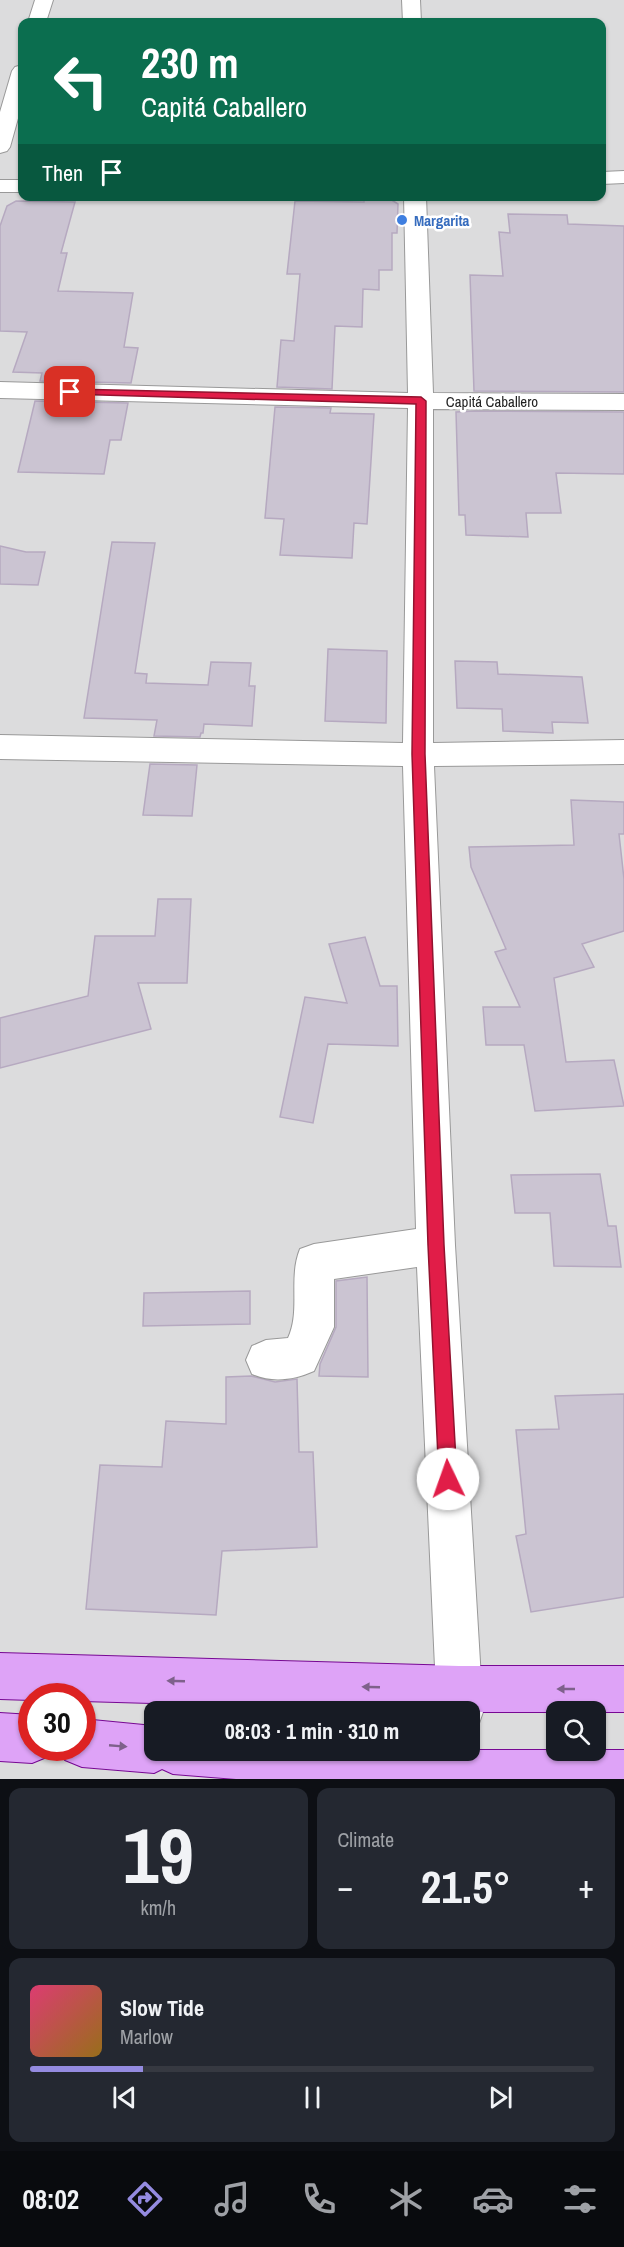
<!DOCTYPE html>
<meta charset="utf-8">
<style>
body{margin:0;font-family:"Archivo Narrow",sans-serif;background:#242831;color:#f1f3f6;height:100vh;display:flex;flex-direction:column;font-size:22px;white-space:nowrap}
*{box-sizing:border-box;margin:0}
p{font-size:20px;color:#9ea1a6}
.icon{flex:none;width:33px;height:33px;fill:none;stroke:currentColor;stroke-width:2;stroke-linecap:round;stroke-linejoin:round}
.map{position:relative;height:1779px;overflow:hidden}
.drawer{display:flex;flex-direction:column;gap:9px;padding:9px;background:#0d0f14;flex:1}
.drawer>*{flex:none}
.top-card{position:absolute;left:18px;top:18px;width:588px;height:183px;border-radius:12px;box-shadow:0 2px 4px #0004;background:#0b6e4f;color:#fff;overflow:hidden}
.fabs{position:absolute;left:546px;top:1701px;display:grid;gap:12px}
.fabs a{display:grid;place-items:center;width:60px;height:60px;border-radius:12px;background:#171b24;box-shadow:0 2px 4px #0004;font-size:30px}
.speed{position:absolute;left:18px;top:1683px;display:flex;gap:12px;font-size:30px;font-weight:700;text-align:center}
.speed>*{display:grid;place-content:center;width:78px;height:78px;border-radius:50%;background:#171b24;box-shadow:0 2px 4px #0004;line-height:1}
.speed .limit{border:9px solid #d22;background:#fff;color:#111}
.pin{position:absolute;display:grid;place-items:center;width:51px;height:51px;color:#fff;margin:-26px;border-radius:12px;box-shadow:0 3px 9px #0006}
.me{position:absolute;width:66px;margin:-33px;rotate:357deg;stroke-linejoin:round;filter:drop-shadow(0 0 4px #0008)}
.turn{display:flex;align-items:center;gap:21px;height:126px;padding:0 24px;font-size:27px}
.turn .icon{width:78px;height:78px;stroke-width:2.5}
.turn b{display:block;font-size:42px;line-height:51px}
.then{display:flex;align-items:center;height:57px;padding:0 24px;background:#0003;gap:12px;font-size:22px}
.big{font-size:45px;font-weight:700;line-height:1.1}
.drawer .tile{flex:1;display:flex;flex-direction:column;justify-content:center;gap:9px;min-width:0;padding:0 21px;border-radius:12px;background:#242831}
.drawer .dial{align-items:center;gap:0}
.dial b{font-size:78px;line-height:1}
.song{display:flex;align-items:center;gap:18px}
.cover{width:72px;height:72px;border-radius:9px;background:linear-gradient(135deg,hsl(340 70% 55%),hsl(40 70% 35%))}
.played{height:6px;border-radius:3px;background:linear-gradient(90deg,#948be0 20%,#363941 20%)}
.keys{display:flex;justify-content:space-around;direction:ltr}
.heat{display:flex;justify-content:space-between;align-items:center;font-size:33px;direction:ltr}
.drawer .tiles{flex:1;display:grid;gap:9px;grid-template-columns:1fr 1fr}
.tile:last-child{grid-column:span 2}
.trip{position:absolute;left:144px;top:1701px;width:336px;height:60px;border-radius:12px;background:#171b24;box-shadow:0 2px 4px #0004;font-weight:700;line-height:60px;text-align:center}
.menu{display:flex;height:96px;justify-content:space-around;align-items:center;background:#090b0e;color:#9ea1a6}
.menu .icon{width:42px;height:42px}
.menu .active{color:#948be0}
.menu b{font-size:27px;color:#f1f3f6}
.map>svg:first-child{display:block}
</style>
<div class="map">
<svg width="624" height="1779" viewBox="0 0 624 1779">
<rect width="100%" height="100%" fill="#ede6ef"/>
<path fill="#dcdcdd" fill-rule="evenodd" d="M0,0h624v1779h-624zM22,22h580v174h-580zM32,1696h50v52h-50zM154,1712h316v38h-316zM556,1712h40v38h-40z"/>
<path fill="#cbc4d2" stroke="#b6a9c0" stroke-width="1.5" d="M364,197h23l11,7 -1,29h-5v37h-13v20l-16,-1 -1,38 -27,-1 -3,63 -55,-2 4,-47 13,1 6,-67h-13l8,-73 69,1z
M16,201l59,1 -14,51h6l-9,38 75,2 -9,54 14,1 -7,35 -91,-2 2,-8 -29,-1 14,-40 -27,-1v-105l7,-20z
M508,214l59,1 1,9 56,2v166l-150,-1 -4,-116 33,1 -4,-44 11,1z
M35,401l93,2 -7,37h-11l-6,34 -86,-2z
M275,407l56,1 -1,5 44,1 -7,110 -13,-1 -2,35 -72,-3 4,-36 -19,-1z
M475,411l149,1v62l-68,-1 5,40h-35l2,24 -62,-2 -1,-20h-6l-3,-103z
M112,542l43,1 -20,130 12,1 -1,9 62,2 3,-23 40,1 -2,23h6l-3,40 -48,-2 -1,9h-2l-1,4 -46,-1 3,-16 -73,-2z
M0,546l26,6h19l-7,33 -38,-1z
M328,649l59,2 -1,72 -61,-2z
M455,661l42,1 1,12 84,3 6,46 -36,-1 1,11 -50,-2 -1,-22 -45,-1z
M150,764l47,1 -5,51 -49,-1z
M571,800l53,2v32h-5l5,45v52l-42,13 12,23 -40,11 12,84 48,-2 10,46 -89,5 -11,-66h-38l-3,-38h37l-25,-55 11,-3 -35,-82 -2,-20 105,-2z
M158,899h33l-4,84h-49l13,46 -151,39v-50l88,-22 7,-60h60z
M365,937l15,49h17l1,60 -70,-2 -15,79 -33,-6 25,-120 42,6 -18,-59z
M600,1174l8,52h8l5,41 -67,-1 -4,-53h-35l-4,-38z
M367,1277l1,100 -49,-1 1,-12 16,-37v-46z
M250,1291v33l-107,2 1,-33z
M251,1376l24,6 22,-3 2,73h14l4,95 -95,4 -6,64 -130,-6 14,-144 62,2 4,-46 60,3v-47z
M624,1394v203l-93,15 -15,-76 10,-2 -10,-104 43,-1 -4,-33z"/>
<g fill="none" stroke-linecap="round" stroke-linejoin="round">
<defs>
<path id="minor" d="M35,0h18l-7,22h-18z
M402,0h18l1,22h-18z
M22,65v39l-12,43 -3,4 -7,2v-41l12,-41 3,-4z
M624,171v12l-22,1v-12z
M0,180h22v12h-22z
M404,196h22l7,197 191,1v16l-191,-1v334l191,-3v24l-190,2 21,479 28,467 -6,17 -7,2v-19h-33l-20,-445 -83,12v48l-20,44c-20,9 -42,12 -62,3l-6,-14 6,-14 14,-6 22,-2c13,-28 0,-60 12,-89l14,-5 102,-15 -13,-463 -403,-7v-24l403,8 5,-335 -408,-10v-16l408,11z"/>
<path id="major" d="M0,1653l459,13h165v46h-154l-388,-11v-5h-50v4l-32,-1z
M0,1713l32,2v33h20l-3,8 -17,7 -32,-2z
M82,1719l72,7v24h470v29h-388l-63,-5 -11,-5 -8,4 -72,-6 -17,-7 -5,-12h22z"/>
</defs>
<use href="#minor" stroke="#999" stroke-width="2"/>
<use href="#major" stroke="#770893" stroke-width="2"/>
<use href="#minor" fill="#fff" fill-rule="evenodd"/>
<use href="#major" fill="#dea3f7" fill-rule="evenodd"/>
</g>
<defs><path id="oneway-solid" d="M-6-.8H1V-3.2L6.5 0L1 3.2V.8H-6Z" transform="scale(1.5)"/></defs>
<g fill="#7e618b">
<use href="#oneway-solid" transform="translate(176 1681) rotate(-178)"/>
<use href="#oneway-solid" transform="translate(371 1687) rotate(-178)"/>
<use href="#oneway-solid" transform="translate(566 1689) rotate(180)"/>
<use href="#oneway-solid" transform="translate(118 1746) rotate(5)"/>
</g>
<path fill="#e11d48" stroke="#92132f" stroke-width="1.5" d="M70,389l351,8 5,4 -1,353 19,491 13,234 -3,6 -6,3 -6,-3 -3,-6 -11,-234 -16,-491 4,-350 -349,-10 -2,-2z"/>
<circle fill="#3f7fe0" stroke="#fff" stroke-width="2" cx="402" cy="220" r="6"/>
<g text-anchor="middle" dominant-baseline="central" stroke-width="5" stroke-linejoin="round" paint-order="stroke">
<g font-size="15" font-weight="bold" fill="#366cbe" stroke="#fff" text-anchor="start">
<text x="414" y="220">Margarita</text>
</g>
<g font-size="15" fill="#1f1f1f" stroke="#fff">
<text x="492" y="401">Capitá Caballero</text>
</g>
</g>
</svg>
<div class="fabs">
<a><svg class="icon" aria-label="search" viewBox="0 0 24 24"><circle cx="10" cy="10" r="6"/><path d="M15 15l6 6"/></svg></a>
</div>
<div class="speed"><div class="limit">30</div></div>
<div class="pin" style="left:70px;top:392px;background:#d93025"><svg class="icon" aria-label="arrive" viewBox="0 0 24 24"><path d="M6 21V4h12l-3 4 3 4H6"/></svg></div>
<svg class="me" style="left:448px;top:1479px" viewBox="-20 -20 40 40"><circle r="19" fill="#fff"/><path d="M0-13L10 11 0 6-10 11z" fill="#e11d48"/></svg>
<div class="trip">08:03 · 1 min · 310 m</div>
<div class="top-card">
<div class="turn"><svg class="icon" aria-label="left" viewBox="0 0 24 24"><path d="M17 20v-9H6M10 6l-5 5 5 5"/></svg><div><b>230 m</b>Capitá Caballero</div></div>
<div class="then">Then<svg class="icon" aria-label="arrive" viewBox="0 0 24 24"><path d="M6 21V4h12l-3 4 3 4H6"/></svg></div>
</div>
</div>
<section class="drawer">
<div class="tiles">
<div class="tile dial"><b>19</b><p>km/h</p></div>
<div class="tile"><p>Climate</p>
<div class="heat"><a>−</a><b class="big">21.5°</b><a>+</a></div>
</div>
<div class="tile">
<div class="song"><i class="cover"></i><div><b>Slow Tide</b><p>Marlow</p></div></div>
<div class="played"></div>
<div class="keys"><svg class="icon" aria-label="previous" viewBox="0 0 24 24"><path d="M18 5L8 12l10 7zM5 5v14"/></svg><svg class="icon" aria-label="pause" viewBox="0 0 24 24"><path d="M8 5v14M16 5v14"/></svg><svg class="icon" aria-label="next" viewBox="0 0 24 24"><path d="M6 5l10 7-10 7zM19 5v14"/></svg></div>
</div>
</div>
</section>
<nav class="menu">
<b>08:02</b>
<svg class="icon active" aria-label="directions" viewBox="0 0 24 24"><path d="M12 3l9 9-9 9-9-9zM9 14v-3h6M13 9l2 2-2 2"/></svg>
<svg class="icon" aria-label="music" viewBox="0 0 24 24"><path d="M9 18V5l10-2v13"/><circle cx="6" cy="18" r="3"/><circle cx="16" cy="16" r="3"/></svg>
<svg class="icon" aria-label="phone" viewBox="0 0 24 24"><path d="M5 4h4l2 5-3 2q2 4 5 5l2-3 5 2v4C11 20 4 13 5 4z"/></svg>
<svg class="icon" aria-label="climate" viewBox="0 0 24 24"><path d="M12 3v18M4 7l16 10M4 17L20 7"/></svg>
<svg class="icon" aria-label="car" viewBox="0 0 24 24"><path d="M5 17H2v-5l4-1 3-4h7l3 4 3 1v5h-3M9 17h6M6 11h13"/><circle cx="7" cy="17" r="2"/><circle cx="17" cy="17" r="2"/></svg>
<svg class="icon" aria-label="filters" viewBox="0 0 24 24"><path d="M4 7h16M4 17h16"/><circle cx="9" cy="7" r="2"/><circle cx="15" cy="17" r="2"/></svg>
</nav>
